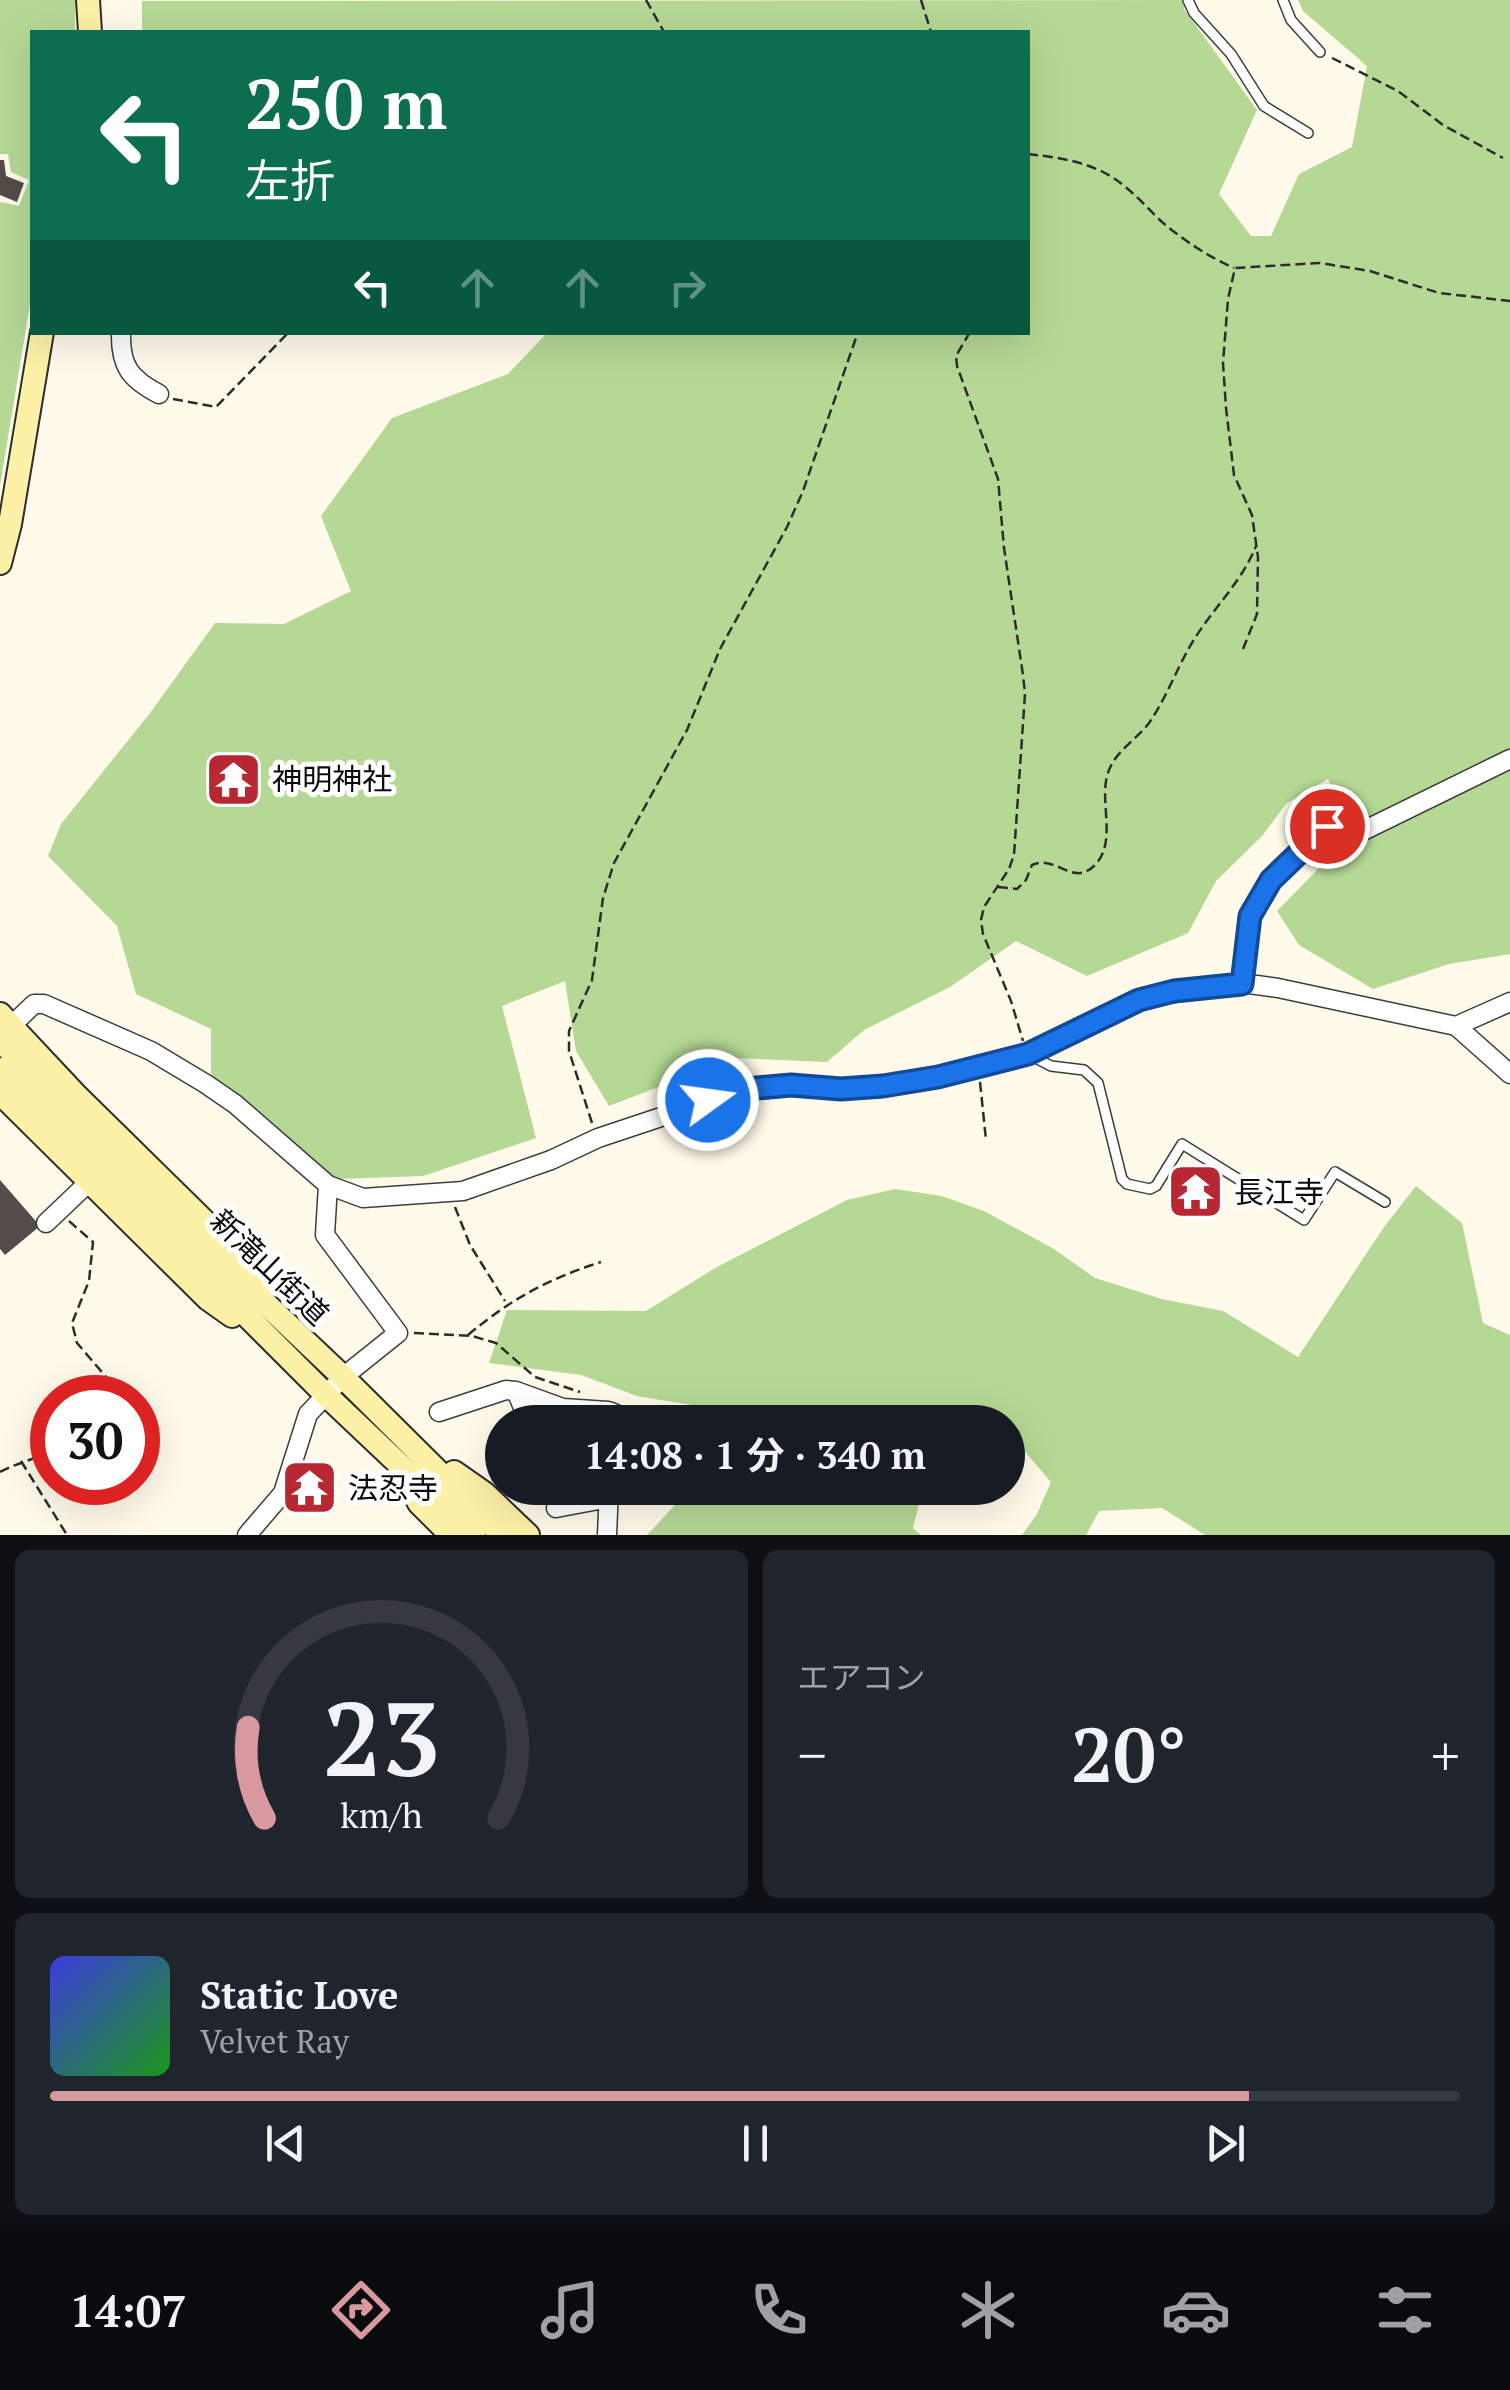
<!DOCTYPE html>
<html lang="ja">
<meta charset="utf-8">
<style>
body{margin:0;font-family:"PT Serif","Noto Sans JP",serif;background:#20242c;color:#f1f3f6;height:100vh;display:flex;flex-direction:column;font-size:38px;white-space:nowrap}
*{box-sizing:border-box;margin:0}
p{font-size:32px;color:#9ea1a6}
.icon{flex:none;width:55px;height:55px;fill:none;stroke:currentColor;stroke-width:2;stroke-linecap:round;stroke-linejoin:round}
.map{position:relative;height:1535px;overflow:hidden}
.sheet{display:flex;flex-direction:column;gap:15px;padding:15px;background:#0d0f14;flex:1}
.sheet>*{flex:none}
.guide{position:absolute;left:30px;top:30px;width:1000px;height:305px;border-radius:0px;box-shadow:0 10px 40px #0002;background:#0b6e4f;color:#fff;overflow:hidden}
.speed{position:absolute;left:30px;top:1375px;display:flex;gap:20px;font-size:50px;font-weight:700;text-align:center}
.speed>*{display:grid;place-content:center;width:130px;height:130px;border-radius:50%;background:#171b24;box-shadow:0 10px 40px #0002;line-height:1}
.speed .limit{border:15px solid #d22;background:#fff;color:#111}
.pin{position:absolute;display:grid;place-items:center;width:85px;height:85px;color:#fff;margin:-42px;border:5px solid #fff;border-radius:50%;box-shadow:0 2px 10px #0007}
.me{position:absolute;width:110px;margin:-55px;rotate:76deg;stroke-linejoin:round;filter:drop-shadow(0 0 8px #0008)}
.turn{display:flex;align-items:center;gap:35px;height:210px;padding:0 50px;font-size:45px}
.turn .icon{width:130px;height:130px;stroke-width:2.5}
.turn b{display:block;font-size:70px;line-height:85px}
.lanes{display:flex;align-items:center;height:95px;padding:0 50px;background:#0003;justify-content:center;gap:50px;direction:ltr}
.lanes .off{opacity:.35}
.big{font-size:75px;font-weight:700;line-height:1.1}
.sheet .tile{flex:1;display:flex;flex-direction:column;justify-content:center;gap:15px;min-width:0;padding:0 35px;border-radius:15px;background:#20242c}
.sheet .dial{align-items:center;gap:0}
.dial svg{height:260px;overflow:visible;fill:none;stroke:#363941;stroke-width:7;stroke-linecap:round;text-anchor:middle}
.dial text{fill:#f1f3f6;stroke:none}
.song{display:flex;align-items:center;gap:30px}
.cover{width:120px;height:120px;border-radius:15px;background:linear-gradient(135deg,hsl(240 70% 55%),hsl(120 70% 35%))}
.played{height:10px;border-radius:5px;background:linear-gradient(90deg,#d7989e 85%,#363941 85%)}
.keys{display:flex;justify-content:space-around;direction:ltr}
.heat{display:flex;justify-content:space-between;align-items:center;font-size:55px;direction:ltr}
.sheet .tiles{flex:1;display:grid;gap:15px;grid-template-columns:1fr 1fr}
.tile:last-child{grid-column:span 2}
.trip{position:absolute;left:485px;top:1405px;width:540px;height:100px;border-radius:50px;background:#171b24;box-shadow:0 10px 40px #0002;font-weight:700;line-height:100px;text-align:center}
.tab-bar{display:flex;height:160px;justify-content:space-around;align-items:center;background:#090b0e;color:#9ea1a6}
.tab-bar .icon{width:70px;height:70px}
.tab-bar .on{color:#d7989e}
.tab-bar b{font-size:45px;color:#f1f3f6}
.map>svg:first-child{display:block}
</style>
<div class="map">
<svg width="1510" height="1535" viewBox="0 0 1510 1535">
<rect width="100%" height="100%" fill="#fffaea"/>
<path fill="#b5d895" d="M0,0h75v32h-43v260l-32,194v-284l19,4 10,-26 -18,-8 -3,-18h-8z
M1187,0l-3,9 73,101 -38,84 32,42h20l28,-62 53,-27 15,-81 -64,-55 -5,-11h212v954l-61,10 -76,25 -74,-44 -22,-34 76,-78 -25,-54 -42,25 -24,32 -46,45 -28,52 -101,43 -71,-35 -66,46 -86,43 -37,32 -93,-4 -125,48 -33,-55 -11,-70 -63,25 34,132 -113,38 -87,3 -125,-104v-46l-75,-35 -19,-68 -69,-70 13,-32 89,-111 65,-90 69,1 67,-33 -30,-75 71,-98 116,-44 39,-41 481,-1v-300h-886v-31z
M1416,1186l46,37 21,100 27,12v200h-305l-43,-27 -63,3 -13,24h-64l15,-21 14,-32 -30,-35 -13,-1v-24h-160l-70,-11 1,11h-52v-11l-90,-15 -56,-21 -92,-12 18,-53 139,1 69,-43 132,-68 48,-11 47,7 42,15 70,38 41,29 67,21 61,12 75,46 86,-130z
M691,1488h153l21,11 23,-11h35l-10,40 8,7h-274z"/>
<path fill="#544c48" d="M0,160h4l2,16 18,7 -7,19 -17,-7z
M0,1180l40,46 -35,29 -5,-6z"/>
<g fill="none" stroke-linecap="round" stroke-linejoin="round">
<defs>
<path id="service" d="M1188,0l6,13 37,41 33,52 44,27
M1283,0l8,20 29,32
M1030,1055l21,11 33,4 14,13 24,96 5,5 23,5 6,-3 26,-42 122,76 31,-48 50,30"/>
<path id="minor" d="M121,332c-1,34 9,47 38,62
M1242,983l7,-67 22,-36 56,-54 36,5 147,-72
M11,1026l23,-22h10l107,47 55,33 29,20 93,81 35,13 100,-7 88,-31 47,-22 147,-49 46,-4 50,4 42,-3 55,-9 91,-23 110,-54 71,-14 32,-3 36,5 178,38 54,48
M1456,1026l54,-24
M46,1223l42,-40
M516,1391l47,17 45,3 6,2v9
M439,1412l67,-22 10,1 13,31
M556,1508l53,-10
M247,1535l36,-42 25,-79 35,-37 55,-44 -73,-98 3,-50
M607,1535l2,-47"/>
<path id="secondary" d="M88,0l2,32
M0,563l10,-39 32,-192
M0,1014l75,80 177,174 10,27
M0,1040l132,137 211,200 159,158
M0,1069l326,326 148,140
M0,1093l208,206 24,17
M454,1472l30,21 44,42
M409,1484l10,19 32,32"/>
</defs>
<use href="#service" stroke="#3e3e3e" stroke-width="12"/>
<use href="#minor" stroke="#3e3e3e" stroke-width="21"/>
<use href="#secondary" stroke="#2d2d2d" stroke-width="26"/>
<path stroke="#2d2d2d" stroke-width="2.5" stroke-dasharray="10 5" stroke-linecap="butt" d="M646,0l18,32
M921,0l10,32
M1332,58l66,33 45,34 60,33
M1028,154c25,3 51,6 75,18 24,12 40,32 59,50 21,18 47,35 72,46
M970,332l-14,24 1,10 41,113 6,69 19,127 2,19 -11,161 -5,14 -25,38 -3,13 2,14 28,67 12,40
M173,399l43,8 73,-75
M1243,649l14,-35 1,-57 -6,-42 -18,-40 -8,-67 -3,-45 5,-64 7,-31 85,-5 50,8 69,22 71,8
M998,887l19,2 9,-9 6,-15c24,-11 40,22 62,1 25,-24 3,-67 15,-96 8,-20 28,-31 40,-47 16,-23 26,-50 40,-75 20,-36 52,-64 67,-102
M980,1082l6,58
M592,1123l-23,-72v-20l23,-51 11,-82 11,-35 73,-133 33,-81 67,-122 16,-36 55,-159
M455,1207l15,38 35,56
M69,1221l24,21 -4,39 -17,42 5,20 30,35 -18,20
M414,1333l58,3 24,7 39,34 45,15
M468,1335c43,-36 80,-56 133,-73
M632,1413l2,9
M21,1461l46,74
M0,1472c18,-10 36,-12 52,-23"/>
<use href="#service" stroke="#fff" stroke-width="9"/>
<use href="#minor" stroke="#fff" stroke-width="18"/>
<use href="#secondary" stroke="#fdf1a7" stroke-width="22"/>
</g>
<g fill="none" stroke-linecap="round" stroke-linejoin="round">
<defs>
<path id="route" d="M708,1100l38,-11 45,-4 50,4 42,-3 55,-9 90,-23 111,-54 35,-9 68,-7 8,-68 21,-36 56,-54"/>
</defs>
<use href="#route" stroke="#114b97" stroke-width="25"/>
<use href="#route" stroke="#1a73e8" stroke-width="18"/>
</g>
<defs>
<symbol id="temple-square" viewBox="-11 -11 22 22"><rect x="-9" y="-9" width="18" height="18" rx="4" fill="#b72833" stroke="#fff"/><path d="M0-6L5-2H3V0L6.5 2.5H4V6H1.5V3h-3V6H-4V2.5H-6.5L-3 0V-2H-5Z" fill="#fff"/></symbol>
</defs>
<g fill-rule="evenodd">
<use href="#temple-square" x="202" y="748" width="63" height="63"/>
<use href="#temple-square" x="1164" y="1160" width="63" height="63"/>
<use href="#temple-square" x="278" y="1456" width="63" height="63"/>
</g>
<g text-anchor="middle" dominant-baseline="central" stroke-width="10" stroke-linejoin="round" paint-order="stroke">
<g font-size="30" fill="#0b0b0b" stroke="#fff" text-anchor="start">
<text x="272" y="779">神明神社</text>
<text x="1234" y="1192">長江寺</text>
<text x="348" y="1488">法忍寺</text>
</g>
<g font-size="30" fill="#0b0b0b" stroke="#fff">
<text transform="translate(270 1267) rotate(44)">新滝山街道</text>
</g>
</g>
</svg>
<div class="speed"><div class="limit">30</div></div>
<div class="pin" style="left:1327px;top:826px;background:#d93025"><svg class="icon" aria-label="arrive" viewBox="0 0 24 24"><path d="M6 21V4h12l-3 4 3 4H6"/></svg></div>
<svg class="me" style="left:708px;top:1100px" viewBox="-20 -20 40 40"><circle r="17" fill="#1a73e8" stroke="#fff" stroke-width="3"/><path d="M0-11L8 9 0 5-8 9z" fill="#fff"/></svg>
<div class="trip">14:08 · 1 分 · 340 m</div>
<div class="guide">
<div class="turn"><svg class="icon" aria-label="left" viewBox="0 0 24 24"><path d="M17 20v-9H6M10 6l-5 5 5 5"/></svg><div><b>250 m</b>左折</div></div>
<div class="lanes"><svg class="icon" aria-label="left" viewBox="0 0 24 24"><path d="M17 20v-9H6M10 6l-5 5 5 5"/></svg><svg class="icon off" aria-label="ahead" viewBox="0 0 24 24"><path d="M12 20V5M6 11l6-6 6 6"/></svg><svg class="icon off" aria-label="ahead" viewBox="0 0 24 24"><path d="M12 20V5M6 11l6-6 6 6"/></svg><svg class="icon off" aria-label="right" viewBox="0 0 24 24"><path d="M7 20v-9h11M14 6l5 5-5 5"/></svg></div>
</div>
</div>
<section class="sheet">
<div class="tiles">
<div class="tile dial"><svg viewBox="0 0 100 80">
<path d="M14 69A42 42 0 1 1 86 69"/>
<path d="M14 69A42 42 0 0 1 9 41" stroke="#d7989e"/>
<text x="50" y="56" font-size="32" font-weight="700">23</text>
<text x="50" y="72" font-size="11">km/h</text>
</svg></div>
<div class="tile"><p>エアコン</p>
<div class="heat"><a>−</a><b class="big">20°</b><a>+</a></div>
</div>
<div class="tile">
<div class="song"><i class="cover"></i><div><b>Static Love</b><p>Velvet Ray</p></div></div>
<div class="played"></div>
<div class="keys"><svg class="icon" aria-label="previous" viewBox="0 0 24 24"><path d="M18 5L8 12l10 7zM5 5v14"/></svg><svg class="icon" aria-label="pause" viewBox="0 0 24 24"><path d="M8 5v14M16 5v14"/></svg><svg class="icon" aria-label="next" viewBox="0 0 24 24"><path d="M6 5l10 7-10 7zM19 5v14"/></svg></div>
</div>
</div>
</section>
<nav class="tab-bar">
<b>14:07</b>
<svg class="icon on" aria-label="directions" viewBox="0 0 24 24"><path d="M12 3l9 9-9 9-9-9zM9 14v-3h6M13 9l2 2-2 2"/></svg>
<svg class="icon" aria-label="music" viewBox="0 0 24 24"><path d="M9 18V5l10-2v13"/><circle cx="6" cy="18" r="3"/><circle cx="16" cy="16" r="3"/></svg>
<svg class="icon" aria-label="phone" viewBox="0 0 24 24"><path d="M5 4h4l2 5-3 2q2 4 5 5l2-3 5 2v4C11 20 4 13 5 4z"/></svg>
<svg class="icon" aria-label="climate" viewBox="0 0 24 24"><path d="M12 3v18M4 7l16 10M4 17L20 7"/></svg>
<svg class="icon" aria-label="car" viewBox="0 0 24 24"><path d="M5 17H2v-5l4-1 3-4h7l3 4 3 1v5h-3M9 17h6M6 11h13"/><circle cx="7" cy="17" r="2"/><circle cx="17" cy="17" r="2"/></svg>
<svg class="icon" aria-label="filters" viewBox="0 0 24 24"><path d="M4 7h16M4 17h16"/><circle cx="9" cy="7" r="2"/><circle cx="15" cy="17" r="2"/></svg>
</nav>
